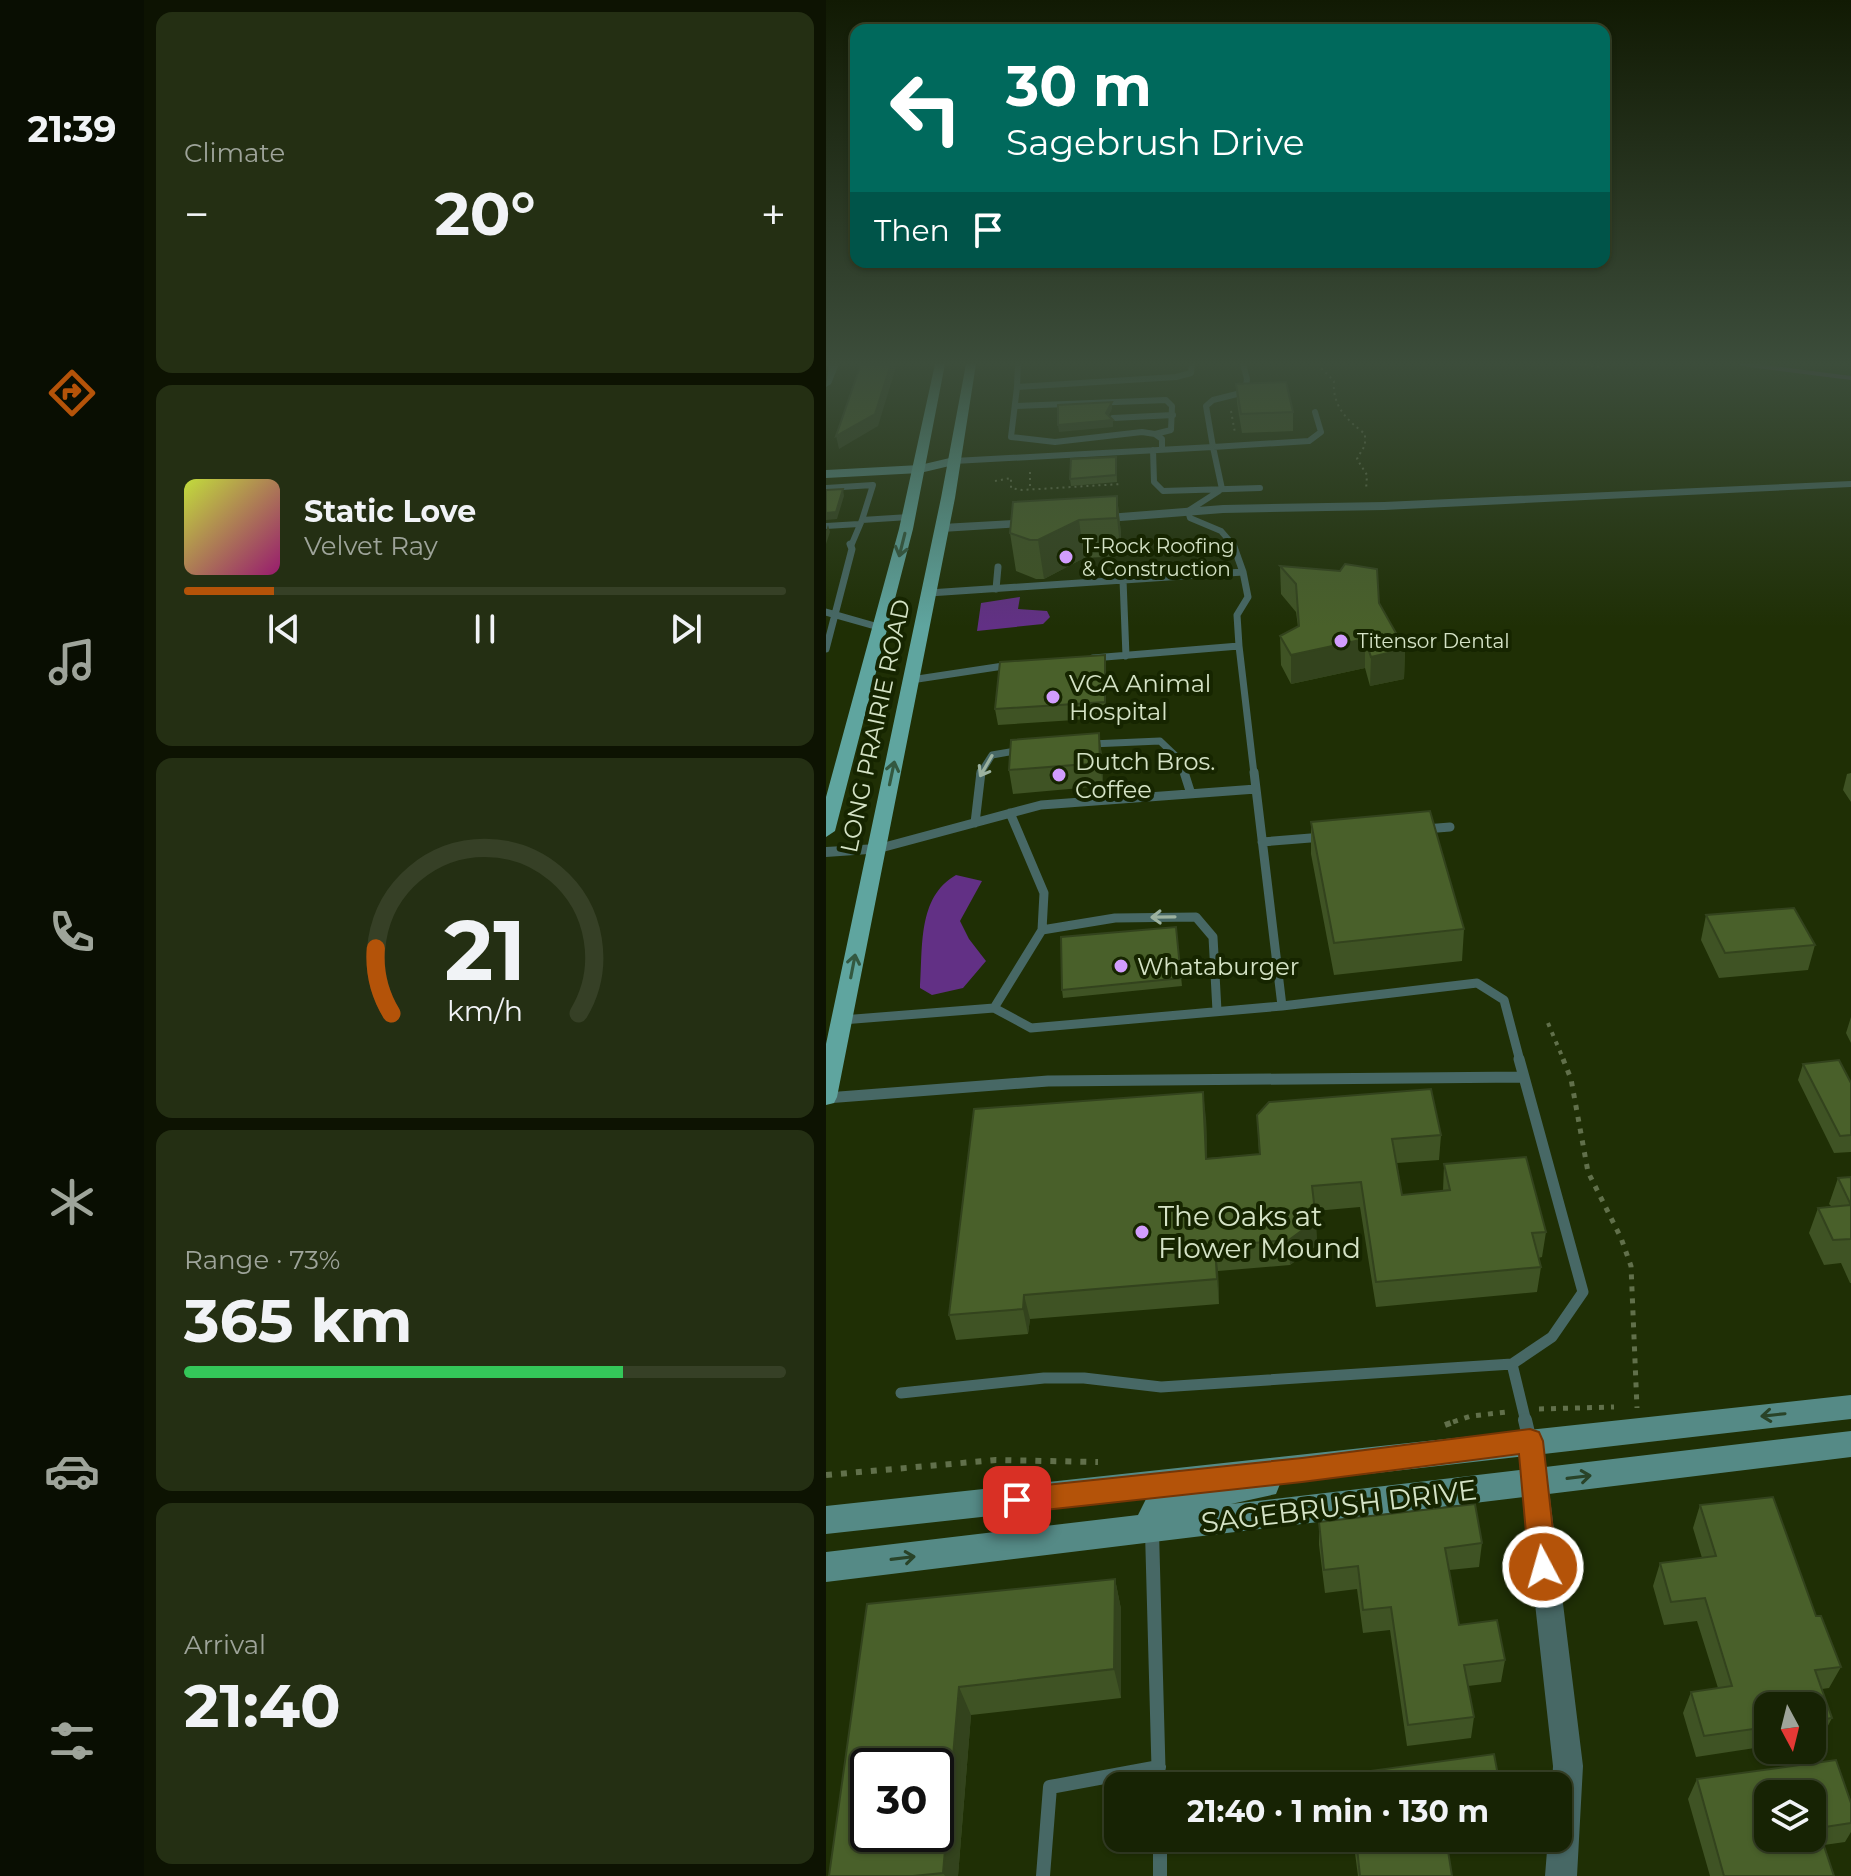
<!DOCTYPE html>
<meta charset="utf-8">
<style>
body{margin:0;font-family:Montserrat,sans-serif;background:#242f13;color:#f1f3f6;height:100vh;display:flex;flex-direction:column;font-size:30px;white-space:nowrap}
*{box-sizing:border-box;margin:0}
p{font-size:26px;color:#9ea49a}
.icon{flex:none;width:44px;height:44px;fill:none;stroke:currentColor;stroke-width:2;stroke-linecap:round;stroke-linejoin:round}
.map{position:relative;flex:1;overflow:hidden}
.details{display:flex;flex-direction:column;gap:12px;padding:12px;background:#0d1302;width:682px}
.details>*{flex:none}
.guide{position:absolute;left:24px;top:24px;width:760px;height:244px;border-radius:16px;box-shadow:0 2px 6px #0004,0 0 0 2px #364026;background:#00695c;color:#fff;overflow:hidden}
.needle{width:52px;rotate:173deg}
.buttons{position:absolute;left:928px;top:1692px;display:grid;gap:16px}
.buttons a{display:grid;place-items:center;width:72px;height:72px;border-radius:16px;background:#172304;box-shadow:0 2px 6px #0004,0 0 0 2px #364026;font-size:40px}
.speed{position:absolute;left:24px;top:1748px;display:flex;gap:16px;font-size:40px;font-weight:700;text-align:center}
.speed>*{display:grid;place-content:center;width:104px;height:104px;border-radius:50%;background:#172304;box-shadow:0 2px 6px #0004,0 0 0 2px #364026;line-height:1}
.speed .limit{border:4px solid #111;border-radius:12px;background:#fff;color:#111}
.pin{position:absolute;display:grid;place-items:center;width:68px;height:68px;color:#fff;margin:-34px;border-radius:16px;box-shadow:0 4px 12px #0006}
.me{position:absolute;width:88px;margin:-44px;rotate:354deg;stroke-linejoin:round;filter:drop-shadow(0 0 6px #0008)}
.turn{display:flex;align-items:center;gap:28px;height:168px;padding:0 24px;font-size:36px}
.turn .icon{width:104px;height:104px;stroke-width:2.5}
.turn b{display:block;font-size:56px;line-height:68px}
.then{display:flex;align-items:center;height:76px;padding:0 24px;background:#0003;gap:16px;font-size:30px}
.big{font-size:60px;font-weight:700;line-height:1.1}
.details .card{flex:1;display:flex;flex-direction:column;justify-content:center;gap:12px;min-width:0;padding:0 28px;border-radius:16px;background:#242f13}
.details .dial{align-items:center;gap:0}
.dial svg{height:208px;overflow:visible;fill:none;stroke:#364026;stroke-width:7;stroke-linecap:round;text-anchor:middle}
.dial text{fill:#f1f3f6;stroke:none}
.song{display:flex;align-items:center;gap:24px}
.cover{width:96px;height:96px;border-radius:12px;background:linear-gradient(135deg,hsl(70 70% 55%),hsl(320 70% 35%))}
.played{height:8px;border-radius:4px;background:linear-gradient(90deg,#b45309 15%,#364026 15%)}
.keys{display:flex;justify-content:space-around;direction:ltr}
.heat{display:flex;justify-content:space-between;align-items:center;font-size:44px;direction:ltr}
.charge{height:12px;border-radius:6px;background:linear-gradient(90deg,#34c759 73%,#364026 0)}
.trip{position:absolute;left:278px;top:1772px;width:468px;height:80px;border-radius:16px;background:#172304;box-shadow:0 2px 6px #0004,0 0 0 2px #364026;font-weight:700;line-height:80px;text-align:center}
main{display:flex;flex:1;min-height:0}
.dock{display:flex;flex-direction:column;width:144px;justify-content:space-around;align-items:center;background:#090e02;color:#9ea49a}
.dock .icon{width:56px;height:56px}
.dock .on{color:#b45309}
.dock b{font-size:36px;color:#f1f3f6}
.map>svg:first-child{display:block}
</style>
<main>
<nav class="dock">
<b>21:39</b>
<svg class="icon on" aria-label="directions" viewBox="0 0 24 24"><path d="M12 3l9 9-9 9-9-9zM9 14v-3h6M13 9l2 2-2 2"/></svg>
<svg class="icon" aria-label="music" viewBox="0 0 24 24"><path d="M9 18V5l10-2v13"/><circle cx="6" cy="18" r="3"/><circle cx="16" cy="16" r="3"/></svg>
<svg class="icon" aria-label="phone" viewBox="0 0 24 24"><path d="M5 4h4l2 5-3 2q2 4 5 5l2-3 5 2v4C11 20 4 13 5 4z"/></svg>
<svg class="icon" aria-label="climate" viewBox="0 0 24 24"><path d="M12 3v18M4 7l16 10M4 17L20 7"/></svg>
<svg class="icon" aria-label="car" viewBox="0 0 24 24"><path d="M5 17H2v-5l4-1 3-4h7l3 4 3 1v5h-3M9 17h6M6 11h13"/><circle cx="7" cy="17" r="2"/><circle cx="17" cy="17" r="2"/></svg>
<svg class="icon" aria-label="filters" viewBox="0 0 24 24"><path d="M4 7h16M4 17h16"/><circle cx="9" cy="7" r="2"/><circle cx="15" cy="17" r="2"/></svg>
</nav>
<section class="details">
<div class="card"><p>Climate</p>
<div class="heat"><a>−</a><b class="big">20°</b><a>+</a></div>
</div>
<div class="card">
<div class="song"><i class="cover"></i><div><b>Static Love</b><p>Velvet Ray</p></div></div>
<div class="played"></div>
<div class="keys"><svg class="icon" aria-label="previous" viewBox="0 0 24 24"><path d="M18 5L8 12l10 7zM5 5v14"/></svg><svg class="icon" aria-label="pause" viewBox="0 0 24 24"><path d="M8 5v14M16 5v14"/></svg><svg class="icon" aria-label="next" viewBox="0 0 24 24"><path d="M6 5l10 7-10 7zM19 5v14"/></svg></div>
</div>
<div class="card dial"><svg viewBox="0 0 100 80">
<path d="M14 69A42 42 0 1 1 86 69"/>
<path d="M14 69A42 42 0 0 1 8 44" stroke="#b45309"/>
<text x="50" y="56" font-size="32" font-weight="700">21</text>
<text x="50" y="72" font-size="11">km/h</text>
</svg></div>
<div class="card"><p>Range · 73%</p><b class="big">365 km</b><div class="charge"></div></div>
<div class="card"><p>Arrival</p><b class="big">21:40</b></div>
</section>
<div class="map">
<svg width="1025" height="1876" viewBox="0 0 1025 1876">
<rect width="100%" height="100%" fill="#1f2f05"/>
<path fill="#623085" d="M194,597l-2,12 29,2 3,6 -7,7 -66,7 4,-28z
M130,875l26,6 -22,40 9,18 17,22 -23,27 -31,7 -12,-7c3,-40 -3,-91 36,-113z"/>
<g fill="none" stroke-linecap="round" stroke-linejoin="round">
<path stroke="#623085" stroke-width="4" d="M916,364l109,14"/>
<path stroke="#61704b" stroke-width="2" stroke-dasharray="2 4" stroke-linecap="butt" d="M491,364l17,17c-2,25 13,39 31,53v11l-8,14 10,16 -1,15
M753,364l24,3
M405,411l4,22
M204,472v17
M169,481l16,-3v10l11,2 99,-6"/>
<path stroke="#61704b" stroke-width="4" stroke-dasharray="4 6" stroke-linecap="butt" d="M722,1023l16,38"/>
<path stroke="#61704b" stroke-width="5" stroke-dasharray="5 7" stroke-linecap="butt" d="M737,1059l8,20 17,93 33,66 10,28 6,142
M713,1409l75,-2
M627,1422l18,-6 36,-4"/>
<path stroke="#61704b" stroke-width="6" stroke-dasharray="6 9" stroke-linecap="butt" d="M619,1425l14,-5
M0,1475l170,-15 102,2"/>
<path stroke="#476865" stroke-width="6" d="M192,364l-1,23 159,-10 15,-4 1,-9
M417,364l4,15 -2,13 -32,8 -7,6 7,41 96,-6 12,-9 -6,-20
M191,387l-6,50 44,5 87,-10 13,2 7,5v10
M189,406l151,-6 6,6 -1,24 -16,4
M287,418l60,-3
M327,450l1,32 9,9 97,-3
M128,461l259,-14 9,42
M0,488l47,-3 -11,35
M393,491l-31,20 2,7 31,13 13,15
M0,526l33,-2
M25,546l11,-26 47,-3"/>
<path stroke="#476865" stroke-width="7" d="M407,544l10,28
M297,580l3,76
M170,589l2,-22
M103,593l314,-21 5,25 -11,18 2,31 -146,12
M0,612l56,16
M413,646l15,128
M0,649l26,-100 -2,-5
M85,680l99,-15
M265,744l69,-3 20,19 5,14
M154,774l12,-19 29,-5"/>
<path stroke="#476865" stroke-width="9" d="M358,772l7,22
M149,823l6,-51
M599,829l25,-2
M436,842l61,-5
M51,849l164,-44 215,-16
M216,930l73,-12 81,-1 17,20 4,74
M456,1006l195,-23 27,17 16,61
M168,1008l48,-78 2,-37 -34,-80
M16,1020l152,-12 37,20 251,-22 -28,-234"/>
<path stroke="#476865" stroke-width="11" d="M693,1059l5,18
M0,1098l222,-17 476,-4 59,215 -31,45 -40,27 14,58
M75,1393l143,-15h40l77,9 351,-23"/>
<path stroke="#476865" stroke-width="14" d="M699,1420l5,21
M326,1532l7,254
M334,1838v38
M217,1876l7,-89 109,-20"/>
<path fill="#476865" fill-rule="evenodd" d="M3,364h10l-8,20 -5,3z
M1025,481v6l-467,23 -161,3 -128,10 -6,-4 6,-4 128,-10 161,-3z
M207,519l6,4 -2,3 -95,6 -6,-4 6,-4z
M51,844l8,5 -2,4 -57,4v-10z
M704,1430l9,3 4,8 40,325 -6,110h-32l3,-38h10v-52h-6l1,-20 -36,-325 4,-8z"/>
<path fill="#558a86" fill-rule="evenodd" d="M128,457l6,4 -2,3 -38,9 -94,5v-8l94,-5z
M1025,1395v24l-571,65 -4,10 -45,10 620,-73v26l-1025,125v-30l312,-37 8,-16 -320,35v-28z"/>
<path fill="#5fa59f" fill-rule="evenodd" d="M109,364h10l-32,165 -78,302 -9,6v-40l73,-268z
M140,364h10l-21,134 -118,599 -3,6 -8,2v-61l115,-546z"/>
</g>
<path fill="#3f5324" d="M410,384l57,28v19l-51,2 -5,-30z
M290,457l1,25 -46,4 -1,-7z
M291,496l4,38v22l-37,2 -40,21h-8l-20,-8 -6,-38z
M454,566l99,37 26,46 -1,30 -34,7 -5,-18 -74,16 -10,-19 -1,-29 18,-9 -2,-15 -15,-18z
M280,671v47l-108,7 -3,-16z
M273,733l3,24 1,29 -90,8 -4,-24z
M1025,773v29l-8,-12 4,-16z
M485,822l153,107 -2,32 -128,14 -23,-121z
M880,915l109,30 -7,25 -89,8 -18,-38z
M350,927l6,59 -119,12 -1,-8z
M1025,1017v26l-5,-10z
M977,1064l48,19v69l-17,1 -36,-73z
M431,1115l184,20 -2,25 -42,3 5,32 41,-4 1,-27 102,68 -4,25 -4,1 3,9 -4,25 -161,15 -16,-100 -45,4 2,34 -27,20 -72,6 1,33 -189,15 -2,15 -72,6 -7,-25 257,-197 1,40 52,-4z
M1025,1177v106h-1l-9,-20 -17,2 -15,-32 9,-25 13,-2 -2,-2 9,-26z
M874,1505l116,111 25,51 -12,21 -7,1 10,29 -11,21 -9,1v-34h-44v40l-72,11 -13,-44 8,-21 27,-4 -21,-67 -33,4 -11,-39 7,-23 42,-5 -9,-30z
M493,1522l163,21 -3,24 -30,3 10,55 46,35 -4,22 -33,4 6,31 -3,21 -64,8 -17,-116 -27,3 -6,-44 -32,4 -6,-48z
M289,1579l6,30v89l-150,17 -13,161h-129l38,-272z
M871,1779l154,24v29l-6,10 -21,3 10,31h-124l-22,-77z
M527,1838h93l6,38h-94z"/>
<path fill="#33431d" d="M65,364h6l-19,62 -39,23 -3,-13z
M286,402v7l-5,10 -1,-6z
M287,420v7l-54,5 -1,-7z
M17,489l1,7 -7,23 -11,1v-7z
M291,496l4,38v22l-4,-38z
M253,520l5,38 -40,21 -6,-39z
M2,525l2,7 -4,12v-13z
M539,639v29l-74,16v-29z
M579,649l-1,30 -34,7 1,-29z
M279,655l1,16v47l-1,-16z
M273,733l3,24 1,29 -3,-23z
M377,1092l3,26 2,66 -2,-25z
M490,1220l1,25 -27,20 -1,-25z
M389,1246l3,25 1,33 -2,-25z
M198,1295l6,24 -2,15 -5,-25z
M289,1579l6,30v89l-7,-29z
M133,1687l12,28 -13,161h-13l-2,-3z"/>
<path fill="#49602a" stroke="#33431d" stroke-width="2" fill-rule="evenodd" d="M35,364h30l-16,50 -39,22z
M460,382l7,30 -52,2 -5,-30z
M286,402l-6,11 7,7 -55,5v-20z
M290,457v18l-46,4 1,-20z
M17,489l-7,23 -10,1v-23z
M291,496v22l-38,2 -41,20h-8l-20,-7 3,-31z
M519,564l32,5 2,34 26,46 -34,8 -6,-18 -74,16 -11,-19 19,-10 -3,-42 -16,-18 60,5z
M279,655v47l-110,7 5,-47z
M273,733l1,30 -91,7 2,-30z
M604,811l34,118 -130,14 -23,-121z
M968,908l21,37 -90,8 -19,-38z
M350,927l5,51 -119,12 -1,-53z
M1013,1060l12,23v52l-11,1 -37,-72z
M605,1089l10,46 -49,4 10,56 48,-5 -6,-26 82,-7 20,75 -14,1 9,34 -165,15 -15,-100 -49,4 4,34 -27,20 -74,6 2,33 -193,16 -1,14 -74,6 25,-206 229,-17 3,67 54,-5 -3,-39 12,-13z
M1025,1177v62l-18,1 -15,-32 33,-3 -13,-27z
M947,1497l43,119h5l20,51 -26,3 17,48 -20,3v-15h-44v21l-64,9 -13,-44 41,-6 -27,-88 -34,4 -11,-39 56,-7 -16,-51z
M649,1504l7,39 -37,5 14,77 38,-5 8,40 -41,5 10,52 -66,8 -17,-118 -28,3 -5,-44 -34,4 -5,-48z
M289,1579l-1,90 -155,18 -16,186 -30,3h-84l38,-272zM42,1766h68v68h-68z
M668,1754l6,32h-151l-1,-12z
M1010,1760l15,43v20l-33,5 16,48h-110l-27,-97zM942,1794h44v44h-44z
M530,1838h90l6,38h-92z"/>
<defs><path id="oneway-shaft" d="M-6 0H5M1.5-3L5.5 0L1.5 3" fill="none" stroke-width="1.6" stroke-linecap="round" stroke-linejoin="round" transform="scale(2)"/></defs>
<g stroke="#335840">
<use href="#oneway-shaft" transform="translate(76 545) rotate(104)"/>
<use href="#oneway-shaft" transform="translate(66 773) rotate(-78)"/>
<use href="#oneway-shaft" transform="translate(27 966) rotate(-79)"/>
</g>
<g stroke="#9cb29f">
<use href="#oneway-shaft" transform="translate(160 766) rotate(120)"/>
<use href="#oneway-shaft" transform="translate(337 917) rotate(179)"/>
</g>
<g stroke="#294328">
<use href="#oneway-shaft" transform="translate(947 1415) rotate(174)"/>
<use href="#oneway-shaft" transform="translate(753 1477) rotate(-7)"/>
<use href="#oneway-shaft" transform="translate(77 1558) rotate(-7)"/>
</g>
<linearGradient id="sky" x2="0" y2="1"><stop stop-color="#111a03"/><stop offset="0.58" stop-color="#3c4d3b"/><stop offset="1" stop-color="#3c4d3b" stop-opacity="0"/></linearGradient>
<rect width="1025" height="627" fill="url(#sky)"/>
<path fill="#b45309" stroke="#753606" stroke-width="2" d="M704,1429l9,3 4,9 14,126 -4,10 -10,4 -10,-4 -4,-10 -10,-113 -217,28 -285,31 -10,-4 -4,-9 4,-9 10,-3 285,-30z"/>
<g fill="#d29dfd" stroke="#162500" stroke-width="3">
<circle cx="240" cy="557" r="8"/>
<circle cx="515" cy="641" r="8"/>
<circle cx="227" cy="697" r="8"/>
<circle cx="233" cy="775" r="8"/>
<circle cx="295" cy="966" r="8"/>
<circle cx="316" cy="1232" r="8"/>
</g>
<g text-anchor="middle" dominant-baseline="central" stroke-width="8" stroke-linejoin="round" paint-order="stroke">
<g font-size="20" fill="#d5e3c6" stroke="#162500" text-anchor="start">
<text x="256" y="546">T-Rock Roofing<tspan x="256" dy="23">&amp; Construction</tspan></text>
<text x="531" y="641">Titensor Dental</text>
</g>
<g font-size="24" fill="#d5e3c6" stroke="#162500" text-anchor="start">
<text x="243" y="683">VCA Animal<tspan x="243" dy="28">Hospital</tspan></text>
<text x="249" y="761">Dutch Bros.<tspan x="249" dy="28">Coffee</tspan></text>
<text x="311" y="966">Whataburger</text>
</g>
<g font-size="24" fill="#d5e3c6" stroke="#162500">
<text transform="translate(49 726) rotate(-78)">LONG PRAIRIE ROAD</text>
</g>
<g font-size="28" fill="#d5e3c6" stroke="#162500" text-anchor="start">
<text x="332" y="1216">The Oaks at<tspan x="332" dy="32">Flower Mound</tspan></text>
</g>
<g font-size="28" fill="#d5e3c6" stroke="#162500">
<text transform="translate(513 1506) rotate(-7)">SAGEBRUSH DRIVE</text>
</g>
</g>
</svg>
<div class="buttons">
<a><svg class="needle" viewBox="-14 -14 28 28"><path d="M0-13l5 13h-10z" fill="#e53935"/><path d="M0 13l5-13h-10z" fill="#9ea49a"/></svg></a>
<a><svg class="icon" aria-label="layers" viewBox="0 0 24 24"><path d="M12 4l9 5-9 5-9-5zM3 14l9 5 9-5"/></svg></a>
</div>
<div class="speed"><div class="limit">30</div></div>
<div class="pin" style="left:191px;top:1500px;background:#d93025"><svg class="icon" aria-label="arrive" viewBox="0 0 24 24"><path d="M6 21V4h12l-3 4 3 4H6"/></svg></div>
<svg class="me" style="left:717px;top:1567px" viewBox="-20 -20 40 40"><circle r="17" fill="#b45309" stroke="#fff" stroke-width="3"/><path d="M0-11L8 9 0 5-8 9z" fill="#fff"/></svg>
<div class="trip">21:40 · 1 min · 130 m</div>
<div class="guide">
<div class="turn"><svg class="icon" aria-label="left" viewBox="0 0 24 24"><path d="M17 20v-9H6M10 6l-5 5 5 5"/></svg><div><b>30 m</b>Sagebrush Drive</div></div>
<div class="then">Then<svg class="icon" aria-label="arrive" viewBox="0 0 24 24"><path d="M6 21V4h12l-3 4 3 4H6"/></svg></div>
</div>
</div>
</main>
